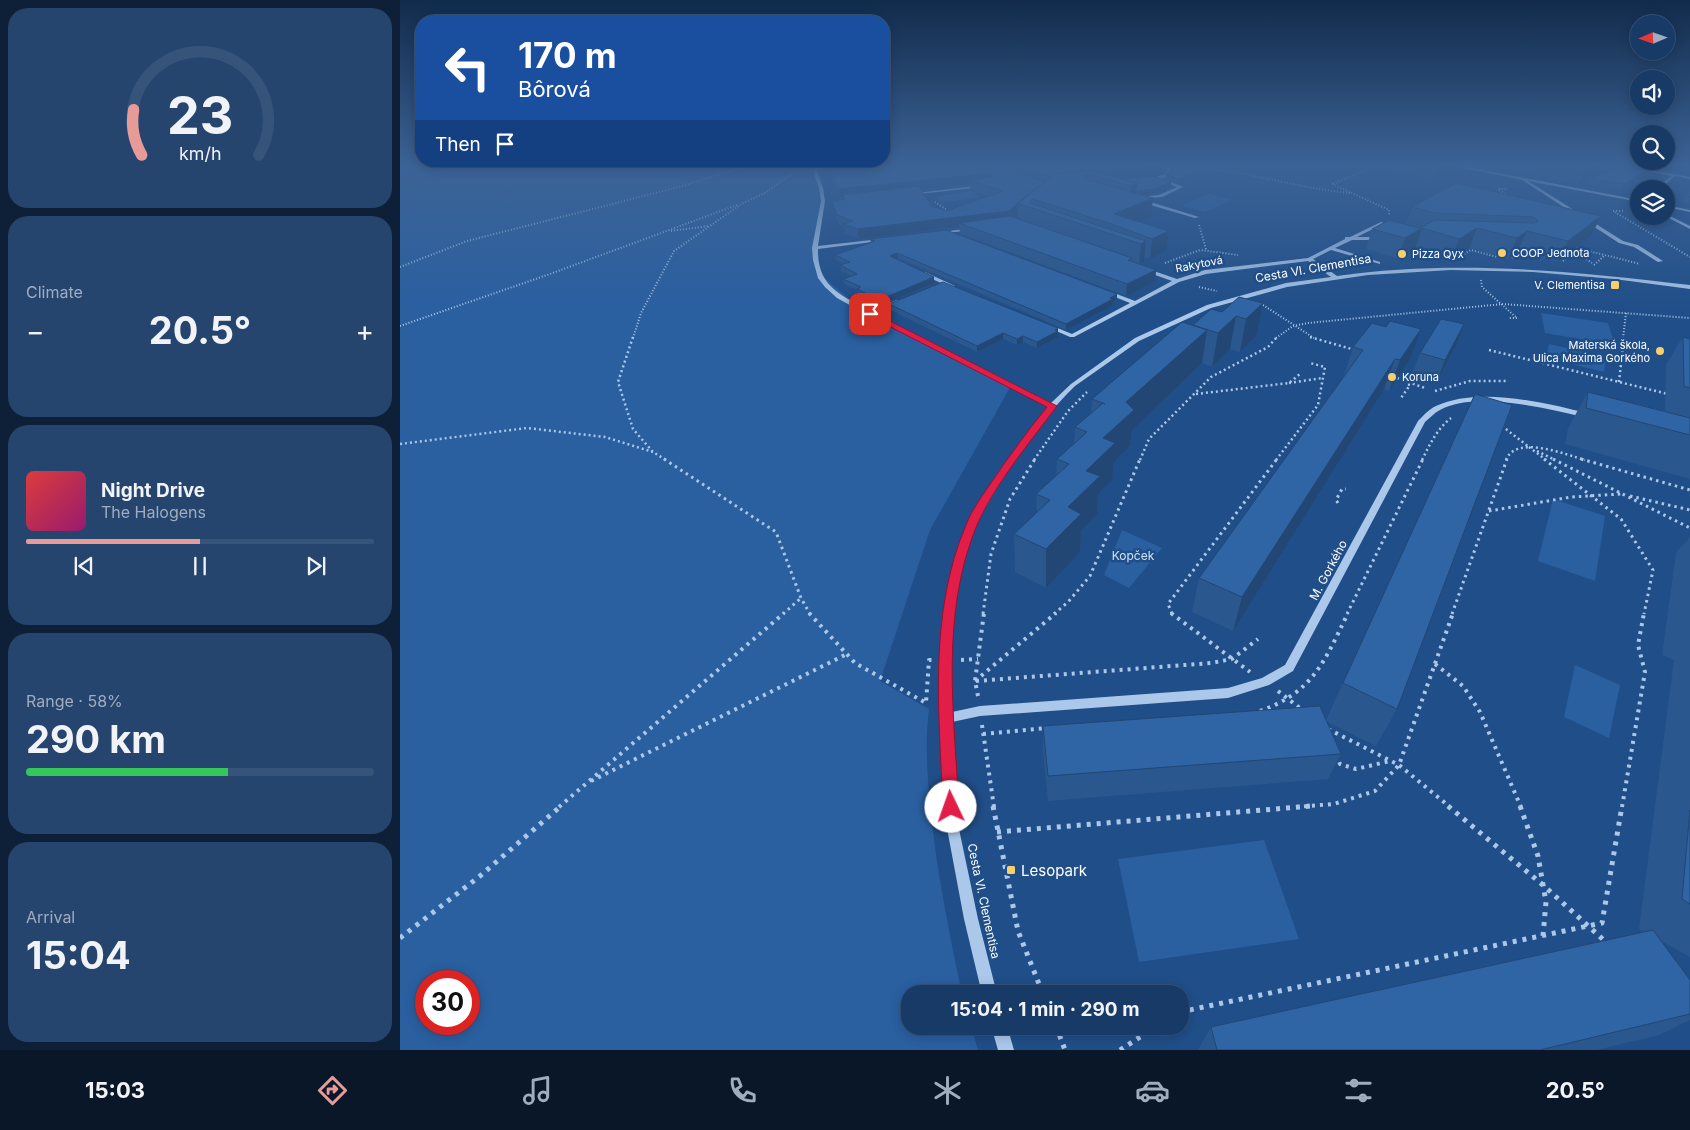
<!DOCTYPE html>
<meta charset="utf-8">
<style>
body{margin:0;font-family:Inter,sans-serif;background:#25456f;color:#f1f3f6;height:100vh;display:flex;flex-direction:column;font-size:19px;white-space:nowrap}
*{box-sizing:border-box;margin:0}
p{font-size:16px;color:#9fadbf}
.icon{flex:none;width:28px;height:28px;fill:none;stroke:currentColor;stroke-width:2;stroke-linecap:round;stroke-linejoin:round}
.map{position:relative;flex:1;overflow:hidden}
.sheet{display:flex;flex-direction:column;gap:8px;padding:8px;background:#0d2038;width:400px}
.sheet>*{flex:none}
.guide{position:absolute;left:15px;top:15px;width:475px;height:152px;border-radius:20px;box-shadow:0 2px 12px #0003,0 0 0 1px #36547a;background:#1a4fa0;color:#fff;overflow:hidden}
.needle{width:32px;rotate:268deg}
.fabs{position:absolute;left:1230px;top:15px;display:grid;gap:10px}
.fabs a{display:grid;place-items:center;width:45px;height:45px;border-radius:50%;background:#183a66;box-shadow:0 2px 12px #0003,0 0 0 1px #36547a;font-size:25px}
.speed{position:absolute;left:15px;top:970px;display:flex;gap:10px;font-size:25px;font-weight:700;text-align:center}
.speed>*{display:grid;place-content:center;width:65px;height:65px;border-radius:50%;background:#183a66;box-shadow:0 2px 12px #0003,0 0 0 1px #36547a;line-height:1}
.speed .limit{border:8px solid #d22;background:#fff;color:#111}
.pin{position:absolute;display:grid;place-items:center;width:42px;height:42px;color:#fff;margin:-21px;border-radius:10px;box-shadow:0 2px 8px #0006}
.me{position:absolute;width:55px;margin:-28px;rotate:357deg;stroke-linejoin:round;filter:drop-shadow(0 0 4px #0008)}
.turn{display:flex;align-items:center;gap:18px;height:105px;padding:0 20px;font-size:22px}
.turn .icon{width:65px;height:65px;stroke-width:2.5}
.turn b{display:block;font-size:35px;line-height:42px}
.then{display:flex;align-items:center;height:48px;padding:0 20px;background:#0003;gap:10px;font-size:19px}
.big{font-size:38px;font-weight:700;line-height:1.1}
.sheet .widget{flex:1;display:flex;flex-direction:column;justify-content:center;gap:8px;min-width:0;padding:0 18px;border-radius:20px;background:#25456f}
.sheet .dial{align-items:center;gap:0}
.dial svg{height:130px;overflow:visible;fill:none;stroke:#36547a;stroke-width:7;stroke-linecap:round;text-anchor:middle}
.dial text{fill:#f1f3f6;stroke:none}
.song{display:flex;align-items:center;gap:15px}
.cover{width:60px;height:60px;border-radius:8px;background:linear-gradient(135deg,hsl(0 70% 55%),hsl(320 70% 35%))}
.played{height:5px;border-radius:2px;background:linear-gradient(90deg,#e69b98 50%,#36547a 50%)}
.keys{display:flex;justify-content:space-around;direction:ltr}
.heat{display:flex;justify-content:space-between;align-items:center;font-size:28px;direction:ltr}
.charge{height:8px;border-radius:4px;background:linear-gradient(90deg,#34c759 58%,#36547a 0)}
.trip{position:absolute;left:501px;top:985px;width:288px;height:50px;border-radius:20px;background:#183a66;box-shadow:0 2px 12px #0003,0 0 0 1px #36547a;font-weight:700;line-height:50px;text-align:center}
.tabs{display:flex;height:80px;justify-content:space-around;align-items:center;background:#0a1729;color:#9fadbf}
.tabs .icon{width:35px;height:35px}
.tabs .selected{color:#e69b98}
.tabs b{font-size:22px;color:#f1f3f6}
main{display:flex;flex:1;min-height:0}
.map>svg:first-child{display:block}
</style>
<main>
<section class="sheet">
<div class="widget dial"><svg viewBox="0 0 100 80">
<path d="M14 69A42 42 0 1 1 86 69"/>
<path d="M14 69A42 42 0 0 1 9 41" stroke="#e69b98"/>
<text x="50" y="56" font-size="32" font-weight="700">23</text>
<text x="50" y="72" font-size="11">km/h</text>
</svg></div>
<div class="widget"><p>Climate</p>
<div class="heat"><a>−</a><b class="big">20.5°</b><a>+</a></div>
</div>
<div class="widget">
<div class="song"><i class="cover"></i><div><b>Night Drive</b><p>The Halogens</p></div></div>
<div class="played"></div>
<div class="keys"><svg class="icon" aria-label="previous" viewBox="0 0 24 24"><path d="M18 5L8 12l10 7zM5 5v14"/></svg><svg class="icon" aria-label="pause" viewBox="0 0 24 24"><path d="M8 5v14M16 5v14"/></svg><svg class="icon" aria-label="next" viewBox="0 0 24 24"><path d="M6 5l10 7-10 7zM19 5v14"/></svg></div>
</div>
<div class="widget"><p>Range · 58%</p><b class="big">290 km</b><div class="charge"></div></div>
<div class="widget"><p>Arrival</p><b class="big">15:04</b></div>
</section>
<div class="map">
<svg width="1290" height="1050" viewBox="0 0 1290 1050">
<rect width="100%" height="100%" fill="#204e88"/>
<path fill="#2a5fa0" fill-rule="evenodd" d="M0,164h428l-7,7 1,31 -9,52 3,17 43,36 153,77 -82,146 -50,151 49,28c-4,32 -2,63 1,95 6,65 19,127 32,190h-52v32h61l7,24h-578zM26,981h43v43h-43z
M571,191l8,6 -37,6 -7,-6z
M809,194l23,6 -27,12 -23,-7z
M1141,313l67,10 7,22 -70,-12z
M1149,344l57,13 -2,15 -58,-14z
M1153,499l52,17 -10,65 -57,-20z
M722,530l40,18 -33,40 -25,-13z
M1175,665l45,20 -11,53 -45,-21z
M864,840l35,99 -160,23 -21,-103z"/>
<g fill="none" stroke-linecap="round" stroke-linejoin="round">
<path stroke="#abc8ea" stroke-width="2" stroke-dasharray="1 2" stroke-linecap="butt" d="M1212,164l17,2
M783,168c59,0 110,20 167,25
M932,184l57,26v5
M933,184l46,-20
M1107,196l-9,-7h10
M535,202l15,10
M1223,211h-10l77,46
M799,225l7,24
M271,231l38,-5
M1173,247l67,17
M1059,257l12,-7 26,7
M1112,258l8,-5 23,6
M1163,261l9,-7 10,2 10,7
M765,263l35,-13 38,5
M1194,265l10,-9
M0,267l67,-26 212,-54 73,-23
M1081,280l1,7 35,31h-8
M799,287l18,4
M863,305l51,33
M0,326l150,-52 187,-69
M233,338l8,-25 33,-62 69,-48 22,-10 39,-28
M876,338l17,-12 15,-3 195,-19 187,14
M1223,338l3,-25"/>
<path stroke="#abc8ea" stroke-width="2.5" stroke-dasharray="2 3" stroke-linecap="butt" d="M233,337l-15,45 15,47 20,23 13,8
M910,337l45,13
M1089,350l179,44
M997,378l11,4 -1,2 3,1 -9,13
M1008,382l17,6
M1219,382l5,-45
M889,383l34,-5
M1035,391l35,-10h38
M796,394l93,-11 11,-9
M1102,426l27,21
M0,444l127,-16 78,9 48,15
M1129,447l17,13
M1137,451l18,9
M634,460l34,-49 19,-19
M740,460l9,-21 62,-62 57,-30 9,-10
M876,460l42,-55 7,-38 -15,-4
M1022,460c8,-16 15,-31 29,-42
M1106,460c10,-26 61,-5 79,0"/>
<path stroke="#abc8ea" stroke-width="3" stroke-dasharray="2.5 4" stroke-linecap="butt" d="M264,459l112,73 25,66 9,16
M1144,459l77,60 32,51 -9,44
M1153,459l137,69
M1181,459l109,31
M1230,496l60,14
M938,503l-2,-3 6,-11h4
M1089,511l82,-14 50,-3
M383,614l18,-16
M583,614l8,-60 19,-55 25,-40
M654,614l14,-12 22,-26 50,-117
M772,614l-4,-10 109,-145
M947,614l76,-155
M1052,614l55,-155"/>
<path stroke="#abc8ea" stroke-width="4" stroke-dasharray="3 5" stroke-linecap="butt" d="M409,613l46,50 71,40 3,-43h3
M771,613l79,59
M561,660l17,-1
M1035,664l28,22 17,26 41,95
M575,681l81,-68
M576,681l235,-18 21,-4 26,-20
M878,691l23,18
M578,696l-3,-15 9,-68
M860,711c54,-19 65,-51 88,-98
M582,725l12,82
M928,729l71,36 51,42
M583,734l64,-6
M936,755l4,9 16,5 34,-8
M191,781l256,-127
M159,807l225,-194
M896,807l38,-3 41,-13 24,-26 54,-152
M1222,807l23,-135 -7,-27 6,-32"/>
<path stroke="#abc8ea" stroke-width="5" stroke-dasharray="4 6" stroke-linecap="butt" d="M593,806l25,125 25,63
M1048,806l95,79 64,58
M1120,806l18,50 8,46 -3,34
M597,832l314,-26
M0,938l80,-62 81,-70
M780,1012l422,-89 20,-117
M656,1026l9,24
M720,1050l37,-24"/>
<path fill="#abc8ea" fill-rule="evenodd" d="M418,164h4l-5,7 6,17 2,13 -7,45 62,-7 2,1 -2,1 -62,8c-1,38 24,47 53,62l26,-11h4v2l-25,12 175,89 20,-19 64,-46 72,-33 79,-22 45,-6 -23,-16 -102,13 -27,8 -105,55h-4l-25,-11 5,-1 22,9 58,-31 -25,-10v-2h4l26,10 37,-20 -28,-10v-2h4l29,10 28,-9 103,-12 37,-19v-2h5l31,-15 13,4 -2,1 -11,-2 -24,12h15l9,-2v2l-8,3h-21l-17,8 45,14v2l-49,-14 -18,9 24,17c117,-17 236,-5 353,9v4l-76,-10 -81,-7 -82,-2 -83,5 -81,12 -76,21 -72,33 -64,45c-23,22 -41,48 -60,74 -17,26 -35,53 -46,83 -21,53 -19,113 -17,169l28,-6 248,-18 34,-10 23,-13 133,-244c5,-5 11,-12 18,-15 43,-20 110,-3 154,8l1,2 -4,2c-37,-9 -112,-28 -147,-8 -6,3 -10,8 -15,12l-132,249 -24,14 -41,13 -248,18 -28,6 4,69 3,38 19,90 19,75h-15l-18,-75 -18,-96 -3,-49 -2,-81 1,-59 2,-29 10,-46 6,-16 14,-31 28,-45 46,-60 -180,-92 -31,-17 -12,-11 -7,-9 -5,-18 -1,-12 9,-47 -2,-13 -6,-17z
M754,164h5l12,5 -5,8 -5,1 22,9 -21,10 -25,2 2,-2 20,-2 18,-8 -18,-7 -1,-1 -10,1v-2l16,-3 4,-5z
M1045,164h7l187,36v2l-111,-21 95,60 15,4 25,16 -5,1 -24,-15 -15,-4 -97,-63z
M1247,169l43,8v2l-15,-3 -15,13h-5l16,-13 -25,-5z
M584,185l-2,2 -72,8 -2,-1z
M740,200h4l55,17 -4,1 -55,-16z
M1266,205l24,5v2l-24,-5z
M1266,214l24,12v3l-25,-13h1z
M570,228l2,1v1l-34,4 -2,-1z
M521,272h4l30,14 -5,1 -29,-13z
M591,1026h16l7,24h-16z"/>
</g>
<path fill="#29578e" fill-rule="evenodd" d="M433,164h344l-8,3 -3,-2 -1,6 -2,2 -44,5 52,4v5l-17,7 -11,1 8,22 -12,5 27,29 -16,8 -5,-2 -1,5 -4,2 16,6 -1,11 -29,15 -166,-63 -1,-7 -100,13 -14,-6 -1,-7 -5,-1 -5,-14 -2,-9 11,-3v-1h-2l-10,-20 -1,-8zM570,184v5l20,7 -44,15 -14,-5 -12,-17zM618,213v5l-5,-1z
M934,164h123l-2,4 -21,11 -73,-13 -7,3z
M1095,164h106l-1,3 -22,18z
M1232,164h29l-2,4h-7l-3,6 -28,16 -33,-6 3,-6z
M802,170l-1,4 -22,9 -13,-4v-5z
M1290,187v16l-9,-2 8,-10h-1z
M1012,207l189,9 -10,20 -33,26 -40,-11 -10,8 -39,-11 -18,12 -36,-11 -17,10 -32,-10 6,-20 34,-5z
M470,239l247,61 -4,2v3l-47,25 -168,-72 -2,1 38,18v6l-54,22 -22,-11 -1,-4 -13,-6 -1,-5 9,-3 -11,-5 -1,-6 4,-1 -8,-4 -1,-5 36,-12z
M839,297l17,39 -16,16 -10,-3 -18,18 -10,-4 -70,67 -2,16 -16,16 -2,18 -14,14 -1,20 -16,17 -1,21 -34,36 -31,-16 -1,-38 23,-22 -1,-18 20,-18 1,-17 17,-16 1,-16 16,-14 1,-14 101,-74 29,-13z
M489,304l169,27v6l-21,11 -14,-6 -6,3 -14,-6 -26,13 -87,-42z
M986,327l35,2 -11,30 -21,32 -5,-2 -151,242 -41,-19 7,-34 145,-202 9,-29z
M1283,337l7,2v140l-125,-35 3,-16 20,-36 77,19 1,-47z
M1056,345l-19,36 -25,-7 8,-21z
M1075,394l-78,315 -21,37 -49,-24 14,32 -13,25 -280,22 -5,-49v-26l283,-6z
M1290,537v420l-29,-16 29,39v40l-31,15 -62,15h-399l13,-23 434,-95 -6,-3 35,-269 -12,-5 14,-102z"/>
<path fill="#224774" d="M766,164l-1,7 -2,2 -54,7 -23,-6z
M770,164h7l-8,3z
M955,164h6v2l-7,3z
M1042,164h15l-2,4 -21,11 4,-13z
M1194,164h7l-1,3 -22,18 7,-13z
M1252,168l-3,6 -28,16 3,-6z
M802,170l-1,4 -22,9v-4z
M592,173l1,8 -23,-1v4l-126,14 -1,-3v3h-2l-2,-9z
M771,182v5l-17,7 -17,2 1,-5z
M737,183l-2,18 -5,3 1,-18z
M753,198l-2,19 -27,11 -10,-14z
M617,204l1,9 -9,7 -50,3v3l-100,13 -2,-10z
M1201,216l-10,20 -33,26 10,-21z
M1022,228l-7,21 -17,10 7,-21z
M1077,228l-8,20 -18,12 8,-21z
M769,231l-3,20 -16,8 2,-20z
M1127,231l-9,20 -10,8 9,-21z
M746,241l-2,21 -5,2 2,-20z
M497,253l1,5 -7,4 -1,-6z
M756,270l-1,11 -29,15 1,-12z
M534,277v6l-54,22 -1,-5z
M717,294v6l-4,2v3l-47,25v-6z
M863,303l-7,33 -16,16 6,-33z
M836,316l-6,33 -18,18 6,-34z
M1064,324l-8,21 -19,36 8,-21z
M658,328v9l-21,11v-6z
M1021,329l-11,30 -21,32 11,-31z
M807,330l-5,33 -70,67 -2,16 -16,16 -2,18 -14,14 -1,20 -16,17 -1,21 -34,36v-39l57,-111 23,-36z
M603,333v6l-26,13v-6z
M623,336v6l-6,3v-6z
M995,359l-11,30 -151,242 9,-34z"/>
<path fill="#3065a5" stroke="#224774" d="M433,164h154l58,17 -36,30 -152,18 -14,-5 10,-3 -16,-6 -5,-13 13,-3 -2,-4 75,-9 14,20 14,5 57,-20 -33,-11 26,-4 -4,-3 -153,16 -9,-19z
M606,164h54l2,1 14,-1h89l-1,1 -67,7 -7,-2 -36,4 -4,3z
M1027,164h15l-4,2z
M1152,164h42l-9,8z
M1232,164h16l-1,2 5,2 -28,16 -33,-6z
M774,166l28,4 -23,9 -13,-5z
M690,170l47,13 -6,3 -45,-12 -2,1 1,4 68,19 -39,16 55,17 -17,8 -40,-15 -80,-25 -2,4 116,38 -5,3 -124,-41 37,-29z
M754,176l17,6 -17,7 -16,2h-2l1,-8 -15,-4z
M1056,183l145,33 -33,25 -41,-10 -10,7 -40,-10 -18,11 -37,-11 -17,10 -33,-9 17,-9 30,8 16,-8 99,3 4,-2 -4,-4 -100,-4 -22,-6z
M1290,189v8l-5,-1z
M610,216l122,42 -4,2 28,10 -29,14 -168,-61z
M546,230l171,64 -7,4 3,1 -47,25 -169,-71 -7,3 44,21 -55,23 -22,-11 4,-2 -18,-8 14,-5 -17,-9 10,-3 -15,-7 40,-14 -5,-2z
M543,282l115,46 -3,2 3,1 -21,11 -14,-6 -6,3 -14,-6 -26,13 -88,-42z
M839,297l24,6 -17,16 -10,-3 -18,17 -25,-8 18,-16 11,3z
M1041,319l23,5 -19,36 -25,-7z
M990,321l31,8 -21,31 -5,-1 -153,238 -43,-19 164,-228 -10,-3 19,-24 14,4z
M782,322l25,8 -81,72 8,8 -31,28 12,5 -29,28 14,5 -32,31 13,7 -35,35 -32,-15 36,-34 -14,-6 33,-30 -12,-5 30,-27 -12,-5 28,-24 2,1 -13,-5z
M1283,337l7,2v49l-6,-2z
M1188,392l102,26v17l-104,-27z
M1075,394l37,11 -115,304 -54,-26z
M920,706l21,48 -293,22 -5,-50z
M1290,810v94l-8,-5z
M1253,930l37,50v34l-150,36h-323l-6,-23z"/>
<linearGradient id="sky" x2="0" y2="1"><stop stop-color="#122b4b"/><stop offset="0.53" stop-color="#3c6396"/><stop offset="1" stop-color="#3c6396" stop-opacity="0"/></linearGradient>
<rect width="1290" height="311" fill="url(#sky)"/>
<path fill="#e11d48" stroke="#92132f" d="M467,312h5l185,94c-26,35 -63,79 -80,119 -37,89 -23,189 -18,282l-2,5 -6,2 -5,-2 -3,-5c-4,-94 -15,-193 23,-282 6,-16 17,-30 27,-45 17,-25 35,-50 54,-73l-180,-92z"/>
<g fill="#f7cf6b" stroke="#204e88" stroke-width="2">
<circle cx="1102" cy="253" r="5"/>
<circle cx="1002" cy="254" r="5"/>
<rect x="1210" y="280" width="10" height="10" rx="2.5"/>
<circle cx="1260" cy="351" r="5"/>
<circle cx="992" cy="377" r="5"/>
<rect x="606" y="865" width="10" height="10" rx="2.5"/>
</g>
<g text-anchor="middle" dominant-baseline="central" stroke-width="5" stroke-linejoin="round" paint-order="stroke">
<g font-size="11" fill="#fff" stroke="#204e88" text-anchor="start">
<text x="1112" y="253">COOP Jednota</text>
<text x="1012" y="254">Pizza Qyx</text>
<text x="1205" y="285" text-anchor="end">V. Clementisa</text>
<text x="1250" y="345" text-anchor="end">Materská škola,<tspan x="1250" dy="13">Ulica Maxima Gorkého</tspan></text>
<text x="1002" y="377">Koruna</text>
</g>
<g font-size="11" fill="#fff" stroke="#204e88">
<text transform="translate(799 264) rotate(-11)">Rakytová</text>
</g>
<g font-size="12" fill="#fff" stroke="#204e88">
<text transform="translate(913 268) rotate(-10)">Cesta Vl. Clementisa</text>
<text transform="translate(928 570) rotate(-62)">M. Gorkého</text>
<text transform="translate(584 901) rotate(78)">Cesta Vl. Clementisa</text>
</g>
<g font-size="12" fill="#cfe2f8" stroke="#204e88">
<text x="733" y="555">Kopček</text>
</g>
<g font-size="15" fill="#fff" stroke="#204e88" text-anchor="start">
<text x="621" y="870">Lesopark</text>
</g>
</g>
</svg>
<div class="fabs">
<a><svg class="needle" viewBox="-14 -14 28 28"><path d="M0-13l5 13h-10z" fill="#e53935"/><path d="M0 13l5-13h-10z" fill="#9fadbf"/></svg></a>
<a><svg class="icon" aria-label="sound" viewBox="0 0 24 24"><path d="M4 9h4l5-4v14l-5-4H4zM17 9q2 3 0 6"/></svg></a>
<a><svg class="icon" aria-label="search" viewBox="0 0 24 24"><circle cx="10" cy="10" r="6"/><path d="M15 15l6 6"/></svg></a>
<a><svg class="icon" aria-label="layers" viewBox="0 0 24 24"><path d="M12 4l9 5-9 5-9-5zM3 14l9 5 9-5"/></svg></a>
</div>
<div class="speed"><div class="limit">30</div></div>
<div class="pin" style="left:470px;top:314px;background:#d93025"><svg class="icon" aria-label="arrive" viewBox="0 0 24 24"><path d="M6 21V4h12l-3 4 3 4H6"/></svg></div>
<svg class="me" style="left:551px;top:807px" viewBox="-20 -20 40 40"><circle r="19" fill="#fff"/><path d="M0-13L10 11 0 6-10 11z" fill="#e11d48"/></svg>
<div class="trip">15:04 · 1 min · 290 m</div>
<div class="guide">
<div class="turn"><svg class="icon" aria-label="left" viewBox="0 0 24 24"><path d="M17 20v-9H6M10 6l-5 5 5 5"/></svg><div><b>170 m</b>Bôrová</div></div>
<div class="then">Then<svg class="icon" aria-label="arrive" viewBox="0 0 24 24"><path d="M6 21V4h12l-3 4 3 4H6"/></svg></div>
</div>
</div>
</main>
<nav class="tabs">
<b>15:03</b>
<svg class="icon selected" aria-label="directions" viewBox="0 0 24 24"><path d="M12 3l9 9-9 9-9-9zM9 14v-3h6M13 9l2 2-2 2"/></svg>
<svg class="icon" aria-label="music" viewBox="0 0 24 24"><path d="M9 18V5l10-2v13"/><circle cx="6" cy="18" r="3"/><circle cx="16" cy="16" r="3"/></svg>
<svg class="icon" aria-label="phone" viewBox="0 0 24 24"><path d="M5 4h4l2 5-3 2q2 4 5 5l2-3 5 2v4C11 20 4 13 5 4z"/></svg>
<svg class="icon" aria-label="climate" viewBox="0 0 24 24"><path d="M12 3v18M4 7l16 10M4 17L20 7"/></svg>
<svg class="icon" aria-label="car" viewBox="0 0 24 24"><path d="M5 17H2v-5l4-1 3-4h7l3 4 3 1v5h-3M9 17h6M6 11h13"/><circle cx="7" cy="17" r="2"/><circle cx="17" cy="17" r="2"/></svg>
<svg class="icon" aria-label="filters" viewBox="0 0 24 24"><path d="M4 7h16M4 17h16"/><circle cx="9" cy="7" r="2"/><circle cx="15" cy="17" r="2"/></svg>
<b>20.5°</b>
</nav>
